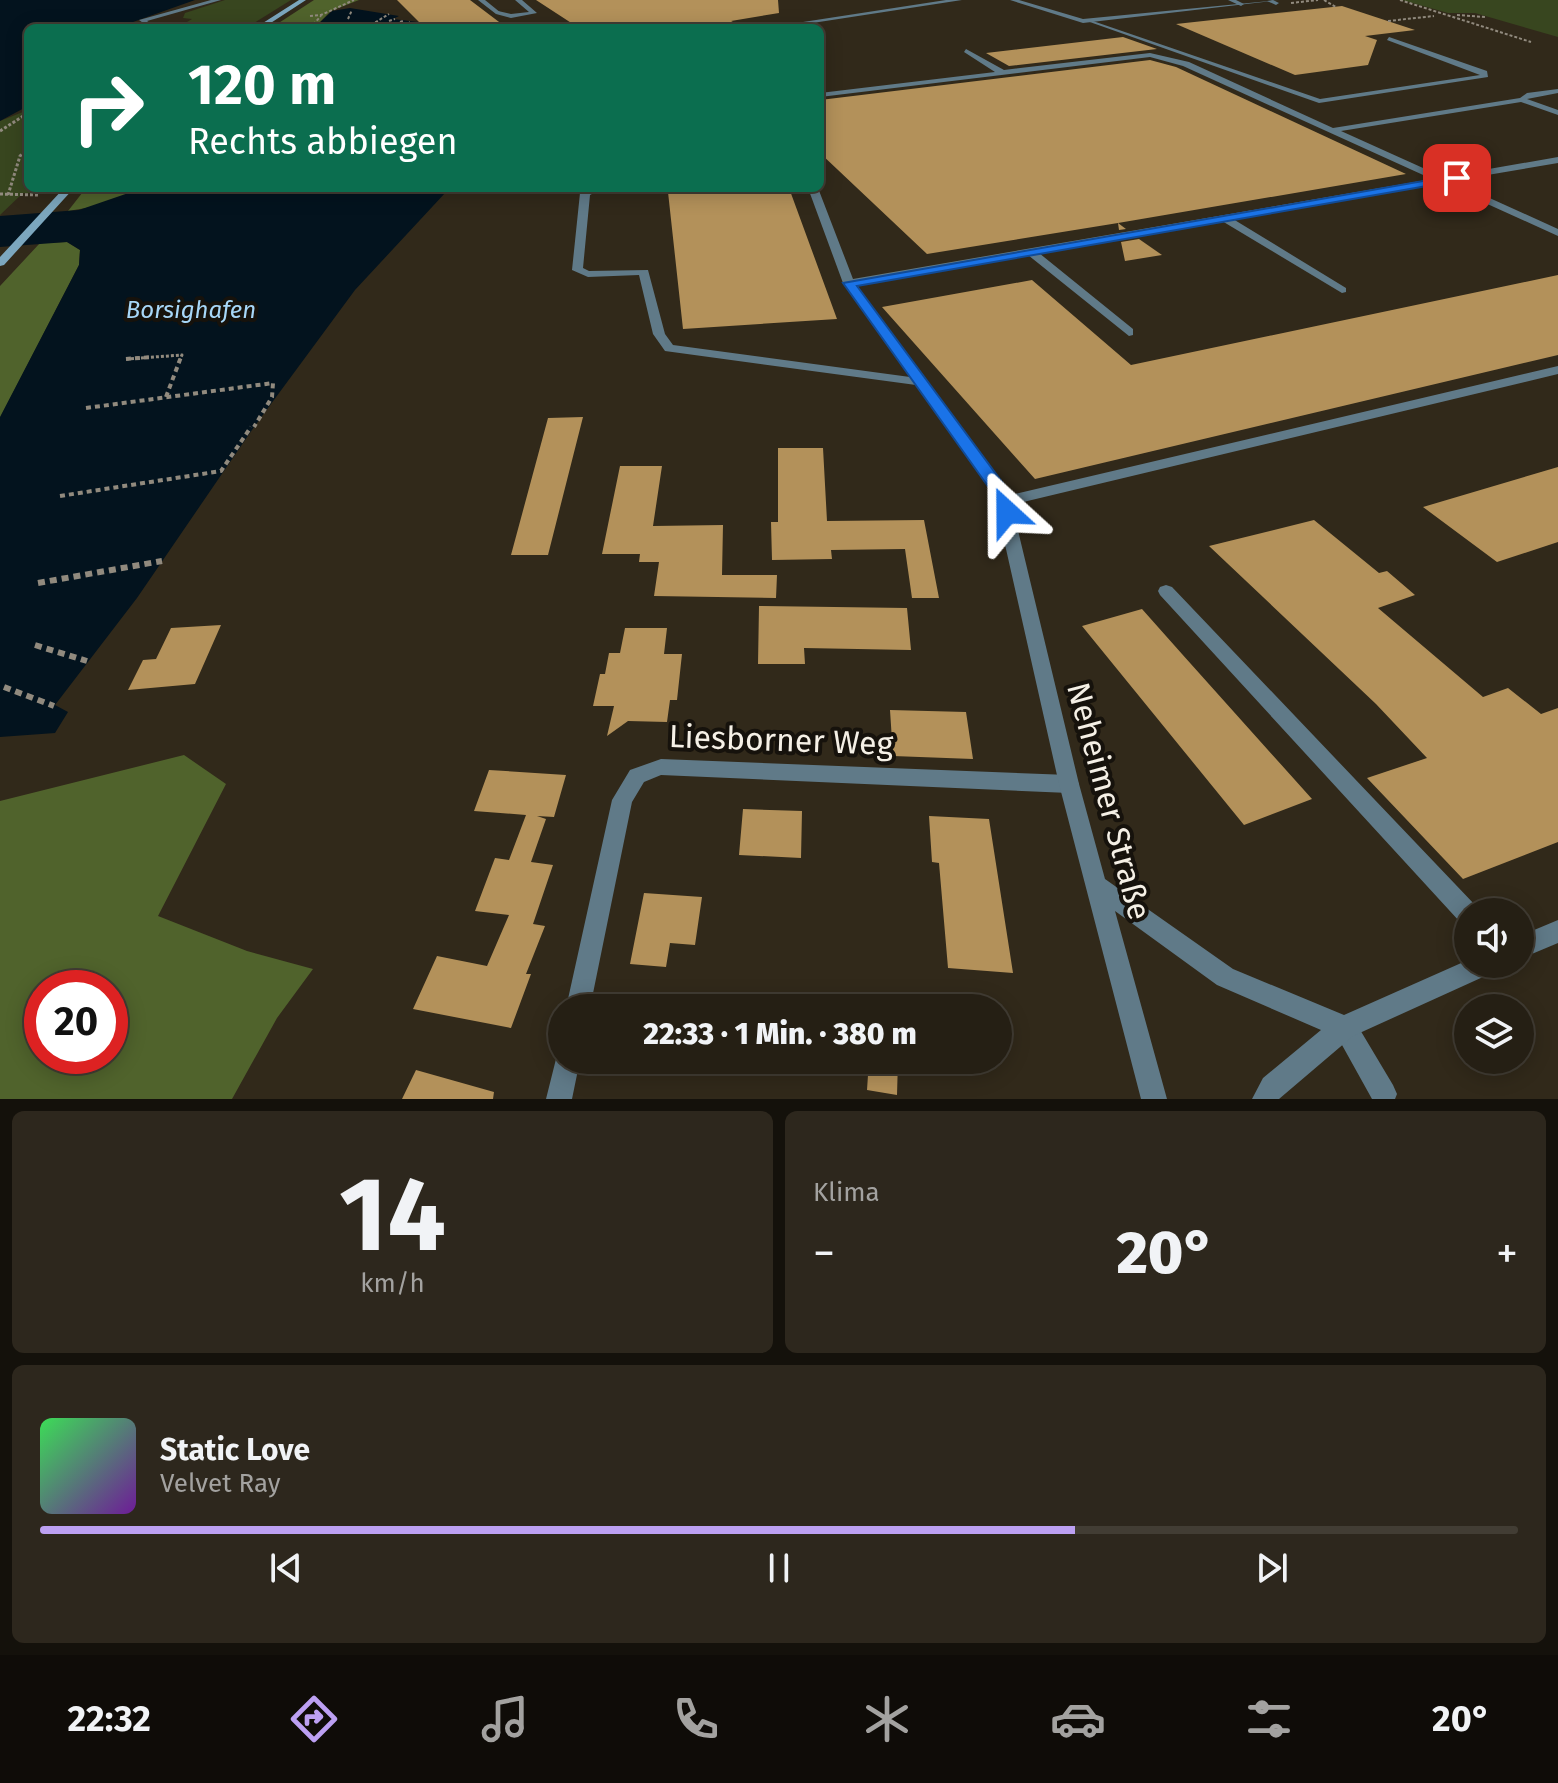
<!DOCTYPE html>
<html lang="de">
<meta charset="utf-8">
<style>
body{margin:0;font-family:"Fira Sans",sans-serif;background:#2d271d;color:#f1f3f6;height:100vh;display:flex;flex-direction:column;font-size:30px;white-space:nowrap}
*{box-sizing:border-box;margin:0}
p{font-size:26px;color:#a3a2a0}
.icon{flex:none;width:44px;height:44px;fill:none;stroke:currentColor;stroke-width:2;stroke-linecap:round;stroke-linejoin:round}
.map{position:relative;height:1099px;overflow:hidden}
.details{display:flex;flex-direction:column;gap:12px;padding:12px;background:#14110b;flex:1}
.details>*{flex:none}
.banner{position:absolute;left:24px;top:24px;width:800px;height:168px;border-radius:12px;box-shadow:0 4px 20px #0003,0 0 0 2px #423d34;background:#0b6e4f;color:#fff;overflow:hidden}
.tools{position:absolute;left:1454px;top:898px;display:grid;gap:16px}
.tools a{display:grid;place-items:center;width:80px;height:80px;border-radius:50%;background:#251f14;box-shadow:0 4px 20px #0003,0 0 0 2px #423d34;font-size:40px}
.speed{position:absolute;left:24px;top:970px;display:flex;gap:16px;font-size:40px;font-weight:700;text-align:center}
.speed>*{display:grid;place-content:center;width:104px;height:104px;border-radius:50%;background:#251f14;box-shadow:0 4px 20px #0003,0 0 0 2px #423d34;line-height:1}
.speed .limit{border:12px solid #d22;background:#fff;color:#111}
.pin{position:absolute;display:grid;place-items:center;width:68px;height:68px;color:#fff;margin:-34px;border-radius:16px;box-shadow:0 4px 12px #0006}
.me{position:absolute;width:88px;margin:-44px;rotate:336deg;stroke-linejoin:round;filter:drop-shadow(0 0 6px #0008)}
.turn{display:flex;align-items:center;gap:28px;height:168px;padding:0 32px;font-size:36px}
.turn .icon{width:104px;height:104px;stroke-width:2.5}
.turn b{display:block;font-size:56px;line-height:68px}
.big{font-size:60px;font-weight:800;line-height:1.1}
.details .card{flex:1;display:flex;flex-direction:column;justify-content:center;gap:12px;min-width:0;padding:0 28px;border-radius:12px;background:#2d271d}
.details .dial{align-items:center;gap:0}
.dial b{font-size:104px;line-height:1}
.song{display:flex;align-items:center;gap:24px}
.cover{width:96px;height:96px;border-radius:12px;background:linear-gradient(135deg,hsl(130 70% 55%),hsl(280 70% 35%))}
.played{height:8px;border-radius:4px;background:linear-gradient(90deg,#bca0f2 70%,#423d34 70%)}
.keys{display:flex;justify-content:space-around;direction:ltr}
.heat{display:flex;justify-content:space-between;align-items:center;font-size:44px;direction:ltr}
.details .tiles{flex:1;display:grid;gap:12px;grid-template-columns:1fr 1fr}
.card:last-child{grid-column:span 2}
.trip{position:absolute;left:548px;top:994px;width:464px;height:80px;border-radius:40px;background:#251f14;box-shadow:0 4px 20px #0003,0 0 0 2px #423d34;font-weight:800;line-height:80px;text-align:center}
.tabs{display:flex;height:128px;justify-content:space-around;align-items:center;background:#0f0c08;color:#a3a2a0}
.tabs .icon{width:56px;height:56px}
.tabs .selected{color:#bca0f2}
.tabs b{font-size:36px;color:#f1f3f6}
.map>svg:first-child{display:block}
</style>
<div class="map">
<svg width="1558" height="1099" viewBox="0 0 1558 1099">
<rect width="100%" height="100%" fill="#31291a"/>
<path fill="#38461f" d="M225,0h66l-45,28h-69l15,-9 -9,-1 2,-5z
M1402,0h156v37l-83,-24h-27z
M28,110v78h22l-6,5h-21l-23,22v-94z"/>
<path fill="#50632c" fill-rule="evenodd" d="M314,0h45l-28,11 -17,17h-43z
M86,188h57l-45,18 -30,5z
M67,242l13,8 -1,15 -79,153v-132l40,-43z
M184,755l42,29 -68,132 89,35 66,18 -36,49 -45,81h-232v-298zM110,988v68h-68v-68z"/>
<path fill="#03131e" d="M0,0h195l-62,22 8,5 24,1h-137v78l-28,15z
M350,8l49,8 -6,3 33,4 6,5h-118l18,-17z
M143,188h329l-26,4 -91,98 -101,137 -117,171 -82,107 13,7 -13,21 -55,4v-320l79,-152 1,-15 -13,-8 -67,5v-31l79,-6z"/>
<path fill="#b3915a" d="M397,0h73l37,28h-82z
M536,0h242l1,13 -48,8 14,7h-166z
M1342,6l73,24 -50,6 12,4 -9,25 -73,10 -119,-51z
M1123,37l34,12 -148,17 -23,-13z
M1150,60l26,7 230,107 -288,49 8,6 -7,1 -1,-7 -191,31 -107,-101v-53z
M744,188h45l48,131 -154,10 -15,-137z
M1139,239l23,16 -37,6 -4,-19z
M1558,275v80l-523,124 -153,-172 150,-27 99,85z
M583,417l-35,138h-37l37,-137z
M778,448h45l4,73 97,-1 15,78h-27l-7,-49 -74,1 1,9 -60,1 -1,-38h7z
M620,466h42l-9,60 70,-1 -1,50h55l-1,23 -122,-2 5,-34h-20l1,-8h-38z
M1558,467v75l-61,20 -74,-55z
M1314,520l65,53 8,-2 28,24 -37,13 105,89 25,-9 33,26 17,-6v134l-95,37 -96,-101 60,-20 -51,-54 -167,-158z
M759,606l148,2 4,42 -107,-2 1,16h-47z
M1142,609l40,45 130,145 -68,26 -162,-199z
M221,625l-26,59 -67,6 15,-30 13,-1 15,-31z
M625,628h42l-3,26h18l-5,46h-7l-3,22 -39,-1 -21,15 7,-30h-21l7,-32h5l4,-21h11z
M890,710l76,2 7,47 -80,-3z
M489,770l77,5 -12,42 -17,-1 9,3 -15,43 22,3 -20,59 12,2 -19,48h5l-20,54 -98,-19 24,-53 50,10 22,-51 -34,-4 20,-53 14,2 17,-45 -52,-4z
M743,809l59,2 -1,47 -62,-3z
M929,816l60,3 24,154 -65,-5 -9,-105 -7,-1z
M644,893l58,4 -7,48 -25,-2 -4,24 -36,-3z
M869,1060h29l-1,35 -30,-5z
M416,1070l78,22 -1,7h-91z"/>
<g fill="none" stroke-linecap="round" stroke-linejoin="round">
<path stroke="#918a7e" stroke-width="2" stroke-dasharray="3 2" stroke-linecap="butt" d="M1324,0l12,7
M1400,0l131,42
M1291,3l27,-3
M1457,15l28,2
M310,16l11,-1 33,-15
M348,19l4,-9
M389,21l6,-2
M1388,21l46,-5
M400,22l3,-1
M371,25l18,-11
M405,25l5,-3
M412,26l6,-3
M214,28l31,-5
M310,28l11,-12"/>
<path stroke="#918a7e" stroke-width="3" stroke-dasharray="3 2" stroke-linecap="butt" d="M0,131l28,-18
M0,194l38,1
M8,195l12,-39 8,-8
M126,359l56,-4 -2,4"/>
<path stroke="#918a7e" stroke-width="4" stroke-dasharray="5 4" stroke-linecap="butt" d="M126,359l26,-2
M166,397l15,-40
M86,408l187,-25 -1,14 -18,30
M60,496l161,-25 30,-44"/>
<path stroke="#918a7e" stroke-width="6" stroke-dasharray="7 5" stroke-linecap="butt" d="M38,583l124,-22
M35,645l52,16
M4,687l50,19"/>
<path fill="#607a88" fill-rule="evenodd" d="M515,0h7l15,13 -26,5 -15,-4 2,-3 13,3 18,-2z
M946,0h16l-182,28h-16z
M1228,0h8l8,4 -3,2z
M1273,0l6,3 -3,2 -9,-4z
M1087,19l233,80 160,-24 -93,-35 2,-3 98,34 1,6 -169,26 -232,-82z
M525,25l5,3h-8z
M966,49l38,21 146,-17 39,9 144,66 187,-30 7,-5 31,-4v4l-31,6 31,11v5l-37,-13 -180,29 102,46 115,-20v6l-106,18 106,48v7l-117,-53 -208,36 113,69v4l-4,1 -120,-72 -183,32 94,76v6l-4,1 -101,-81 -172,30 155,210 547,-129v8l-543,130v8l-8,5 -5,-1 -3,-15 -83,-116 -251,-34 -12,-17 -14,-59 -51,2 -16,-7 8,-77 9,-5h14l-13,7 -7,73 6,3 59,-1 17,64 8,11 237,32 -67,-94 -35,-95h10l35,91 579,-100 -249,-113 -33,-9 -330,40v-4l175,-21 -31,-20z
M1166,585l6,2 304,319 2,6h-10v13l-8,-3 -300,-327 -2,-4 2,-4z
M661,759l408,16 7,3 3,6 -3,6 -7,3 -408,-18 -17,7 -12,20 -42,206h-24l46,-208 18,-30z
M1344,1015l9,3 40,67 4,9 -2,5h-23l-40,-72 3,-9z
M562,1049v11h18l-8,39h-26l12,-48z"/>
<path fill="#607a88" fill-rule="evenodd" d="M211,0h10l-74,21 3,2 25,-1 2,3 -28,2 -10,-7z
M478,0h7l16,13 -5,1z
M1010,0h9l64,19 197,-19 -197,23z
M1007,513l8,5 64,266 26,95 128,90 111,46 124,-55v4h30l-4,8 -141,64 -74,63h-27l11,-21 58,-48 -104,-45 -102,-74 52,188h-26l-82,-315 -60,-266z
M1558,920v23l-38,16v-23z"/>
<path fill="#7ca7be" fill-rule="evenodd" d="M299,0h7l-43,28h-8z
M64,188h10l-70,77 -4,1v-9z"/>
</g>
<path fill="#1a73e8" stroke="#114b97" stroke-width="2" d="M1457,175l4,5 -604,106 156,211 2,15 -8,6 -7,-2 -1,-15 -12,-16 -144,-202z"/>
<g text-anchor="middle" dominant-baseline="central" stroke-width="8" stroke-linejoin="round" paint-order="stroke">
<g font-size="24" font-style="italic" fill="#a7d7f8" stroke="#16120c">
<text x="191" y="310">Borsighafen</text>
</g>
<g font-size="32" fill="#f5f0e6" stroke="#16120c">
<text transform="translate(781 740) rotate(2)">Liesborner Weg</text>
<text transform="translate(1109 801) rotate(75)">Neheimer Straße</text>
</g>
</g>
</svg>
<div class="tools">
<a><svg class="icon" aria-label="sound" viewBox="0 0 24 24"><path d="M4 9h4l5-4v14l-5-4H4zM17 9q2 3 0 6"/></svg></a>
<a><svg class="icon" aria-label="layers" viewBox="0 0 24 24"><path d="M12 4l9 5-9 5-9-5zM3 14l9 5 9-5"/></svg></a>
</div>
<div class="speed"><div class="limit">20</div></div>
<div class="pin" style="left:1457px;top:178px;background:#d93025"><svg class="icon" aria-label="arrive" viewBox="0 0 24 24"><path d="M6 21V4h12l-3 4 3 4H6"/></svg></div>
<svg class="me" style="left:1007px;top:512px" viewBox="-20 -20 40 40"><path d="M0-17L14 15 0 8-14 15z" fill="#1a73e8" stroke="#fff" stroke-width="4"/></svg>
<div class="trip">22:33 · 1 Min. · 380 m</div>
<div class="banner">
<div class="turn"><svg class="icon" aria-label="right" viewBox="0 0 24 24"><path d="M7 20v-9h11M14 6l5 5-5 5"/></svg><div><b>120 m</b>Rechts abbiegen</div></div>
</div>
</div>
<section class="details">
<div class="tiles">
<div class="card dial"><b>14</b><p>km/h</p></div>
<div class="card"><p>Klima</p>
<div class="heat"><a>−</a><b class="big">20°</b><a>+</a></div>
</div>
<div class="card">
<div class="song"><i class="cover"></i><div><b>Static Love</b><p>Velvet Ray</p></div></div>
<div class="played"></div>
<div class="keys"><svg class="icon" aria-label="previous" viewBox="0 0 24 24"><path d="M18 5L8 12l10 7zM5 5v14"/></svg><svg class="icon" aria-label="pause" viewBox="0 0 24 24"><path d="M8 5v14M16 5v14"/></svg><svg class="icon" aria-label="next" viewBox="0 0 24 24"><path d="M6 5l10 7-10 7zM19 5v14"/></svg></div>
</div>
</div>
</section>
<nav class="tabs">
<b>22:32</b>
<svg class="icon selected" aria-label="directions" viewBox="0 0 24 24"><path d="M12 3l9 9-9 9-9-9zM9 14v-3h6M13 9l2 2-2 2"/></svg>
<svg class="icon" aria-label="music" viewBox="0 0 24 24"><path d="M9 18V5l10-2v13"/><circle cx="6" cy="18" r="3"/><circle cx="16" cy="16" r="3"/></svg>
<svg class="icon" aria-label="phone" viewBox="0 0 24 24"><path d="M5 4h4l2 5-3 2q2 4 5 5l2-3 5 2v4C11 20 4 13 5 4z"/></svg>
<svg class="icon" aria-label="climate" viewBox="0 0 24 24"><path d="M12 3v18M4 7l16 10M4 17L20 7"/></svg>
<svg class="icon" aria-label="car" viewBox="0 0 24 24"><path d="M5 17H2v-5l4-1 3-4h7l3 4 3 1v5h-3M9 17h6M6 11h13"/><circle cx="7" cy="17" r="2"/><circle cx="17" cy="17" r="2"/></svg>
<svg class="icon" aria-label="filters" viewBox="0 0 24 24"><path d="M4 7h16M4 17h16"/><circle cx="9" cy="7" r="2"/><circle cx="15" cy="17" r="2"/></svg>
<b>20°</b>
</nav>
